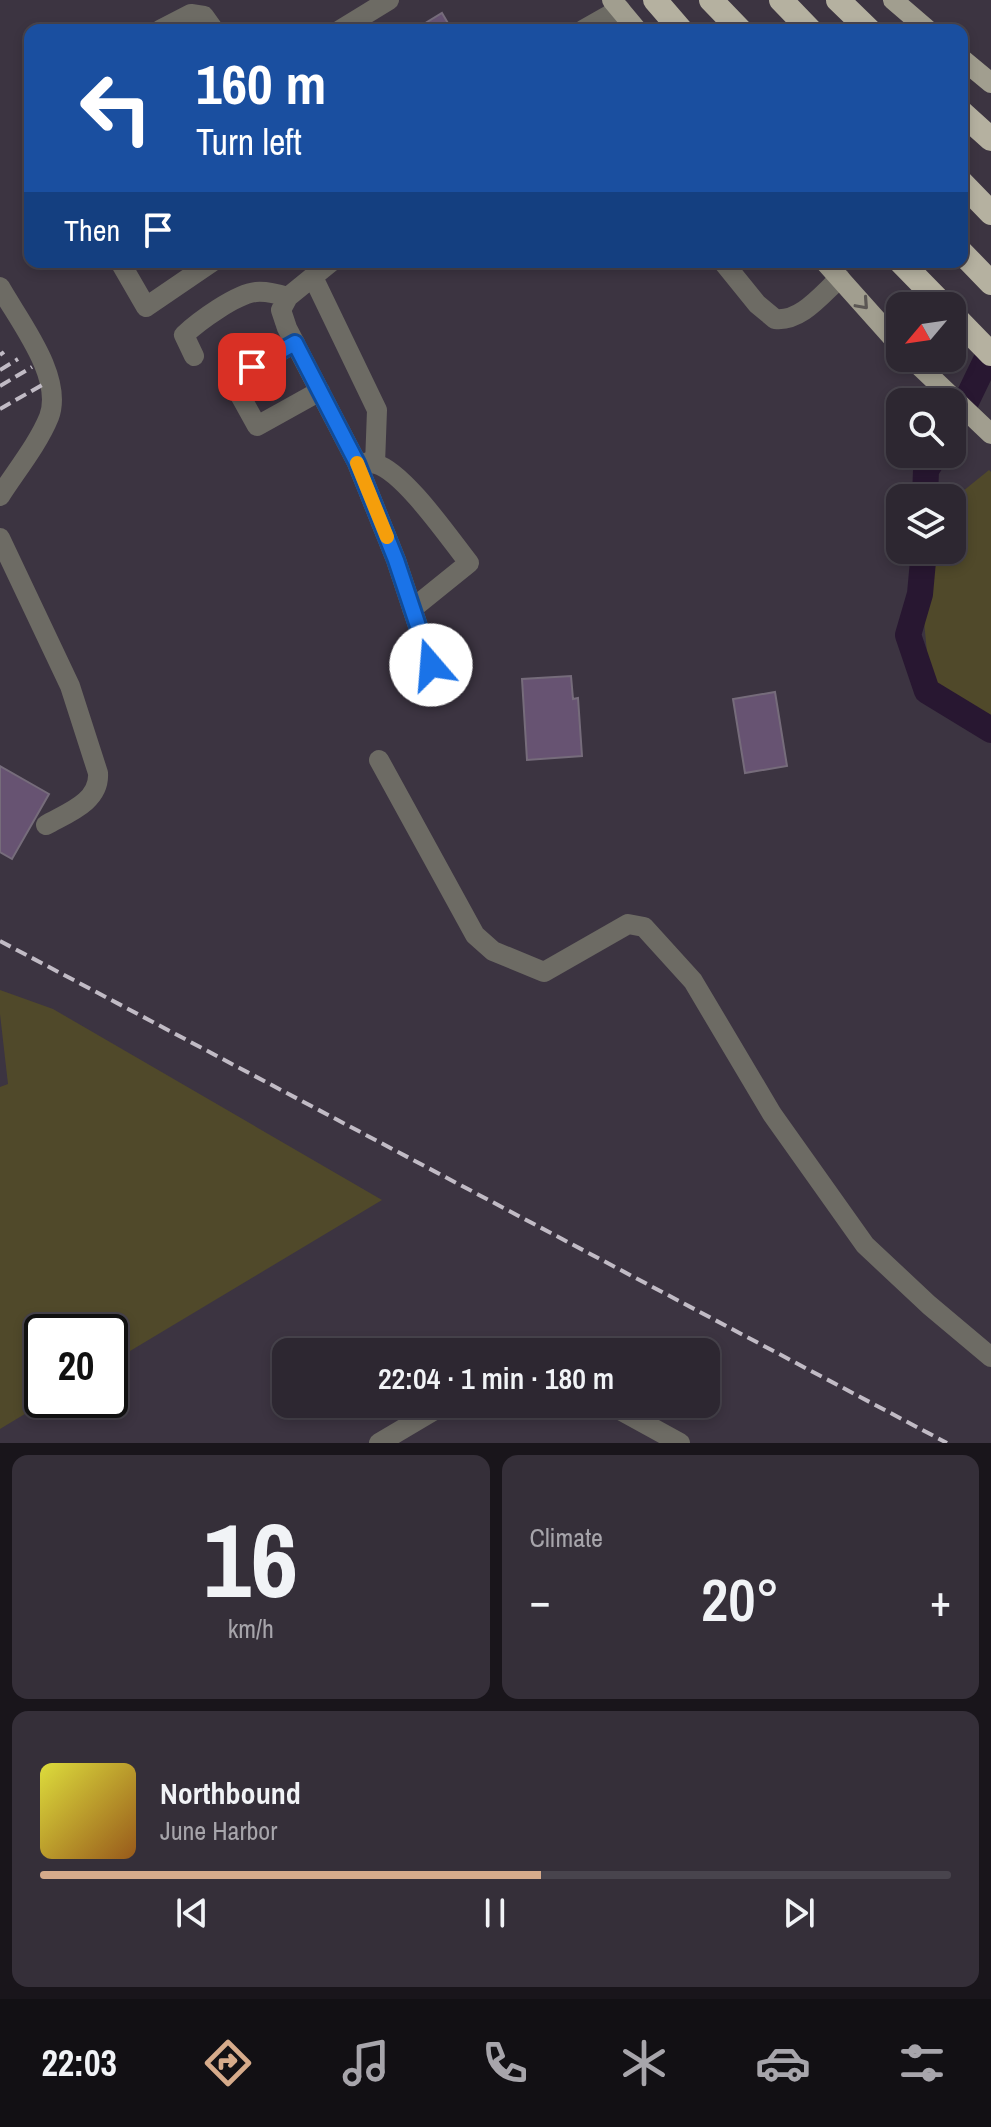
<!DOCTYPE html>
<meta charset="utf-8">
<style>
body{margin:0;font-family:"Archivo Narrow",sans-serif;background:#352f39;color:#f1f3f6;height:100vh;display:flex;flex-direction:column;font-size:30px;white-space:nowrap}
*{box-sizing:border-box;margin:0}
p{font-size:26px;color:#a7a5ab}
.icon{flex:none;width:44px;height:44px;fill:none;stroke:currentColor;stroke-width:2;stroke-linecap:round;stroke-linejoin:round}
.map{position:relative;height:1443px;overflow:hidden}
.details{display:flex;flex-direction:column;gap:12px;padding:12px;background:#19151b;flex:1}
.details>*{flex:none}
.banner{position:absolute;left:24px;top:24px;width:944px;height:244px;border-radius:16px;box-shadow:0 4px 12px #0003,0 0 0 2px #48444d;background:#1a4fa0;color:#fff;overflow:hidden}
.needle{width:52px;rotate:241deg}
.tools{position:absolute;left:886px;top:292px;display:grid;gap:16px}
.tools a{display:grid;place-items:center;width:80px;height:80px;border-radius:16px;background:#2d2731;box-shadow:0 4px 12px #0003,0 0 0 2px #48444d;font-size:40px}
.speed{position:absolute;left:24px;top:1314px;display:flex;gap:16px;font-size:40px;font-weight:700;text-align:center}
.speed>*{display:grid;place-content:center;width:104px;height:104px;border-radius:50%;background:#2d2731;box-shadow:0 4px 12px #0003,0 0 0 2px #48444d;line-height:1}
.speed .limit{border:4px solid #111;border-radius:12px;background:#fff;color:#111}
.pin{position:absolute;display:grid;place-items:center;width:68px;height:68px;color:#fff;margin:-34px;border-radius:16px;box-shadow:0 4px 12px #0006}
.me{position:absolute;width:88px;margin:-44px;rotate:342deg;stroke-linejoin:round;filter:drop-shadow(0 0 6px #0008)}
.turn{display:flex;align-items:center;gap:28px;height:168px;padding:0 40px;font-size:36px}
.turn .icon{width:104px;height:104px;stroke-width:2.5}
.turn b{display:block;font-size:56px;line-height:68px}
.then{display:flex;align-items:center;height:76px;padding:0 40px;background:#0003;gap:16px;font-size:30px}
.big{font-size:60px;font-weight:600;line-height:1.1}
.details .widget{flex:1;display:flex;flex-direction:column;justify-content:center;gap:12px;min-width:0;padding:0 28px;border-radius:16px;background:#352f39}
.details .dial{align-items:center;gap:0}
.dial b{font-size:104px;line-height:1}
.song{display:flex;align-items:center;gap:24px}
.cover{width:96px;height:96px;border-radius:12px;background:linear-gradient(135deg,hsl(60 70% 55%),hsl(30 70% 35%))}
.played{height:8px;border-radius:4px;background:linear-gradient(90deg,#d6ab8b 55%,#48444d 55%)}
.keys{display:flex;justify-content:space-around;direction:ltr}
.heat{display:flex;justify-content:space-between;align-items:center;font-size:44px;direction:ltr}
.details .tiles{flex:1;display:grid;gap:12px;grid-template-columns:1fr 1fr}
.widget:last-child{grid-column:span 2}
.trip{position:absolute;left:272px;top:1338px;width:448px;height:80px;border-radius:16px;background:#2d2731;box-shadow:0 4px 12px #0003,0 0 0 2px #48444d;font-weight:600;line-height:80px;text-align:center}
.dock{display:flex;height:128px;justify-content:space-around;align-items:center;background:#121014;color:#a7a5ab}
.dock .icon{width:56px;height:56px}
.dock .on{color:#d6ab8b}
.dock b{font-size:36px;color:#f1f3f6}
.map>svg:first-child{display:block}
</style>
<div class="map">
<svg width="991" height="1443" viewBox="0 0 991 1443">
<rect width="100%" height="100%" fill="#3c3441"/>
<path fill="#50492a" d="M989,470l2,2v249l-61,-38 -10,-103 12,-30h20v-50z
M0,990l53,19 329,191 -272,163v-31h-68v68h6l-48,29v-342l8,-3 -8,-70z"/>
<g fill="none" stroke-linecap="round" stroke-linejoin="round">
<path stroke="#281731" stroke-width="26" d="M952,431l39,-81
M925,498l1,-28 10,-16
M924,550l-4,44 -12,41 19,56 64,39"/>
</g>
<path fill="#675372" stroke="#766c7b" stroke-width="2" d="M442,13l10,17h-38z
M571,676l2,23 5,-1 4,58 -55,4 -5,-81z
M775,692l12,74 -42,7 -12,-74z
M0,766l49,28 -37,65 -12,-7z"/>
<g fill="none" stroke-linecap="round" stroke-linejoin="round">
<path stroke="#6d6b64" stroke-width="20" d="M160,30l31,-16 13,2 10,14
M340,30l49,-30
M583,30l37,-21
M120,262l26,45 66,-45
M331,262l-43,35 -7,13 6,18 70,135 39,97 35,105
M723,262l34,42 18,15c26,3 47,-25 65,-41
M313,277l64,133 -2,54
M0,287c19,34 64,90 49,130 -11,27 -33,54 -49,79
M295,343l-64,36 26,47 63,-35
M194,356l-10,-21c15,-14 52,-41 72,-43 11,-1 22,2 32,5
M357,463c6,0 13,-1 19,1 28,8 74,75 93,99l-57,46
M0,538l70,148 28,87c2,29 -31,40 -52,52
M379,760l96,175 18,16 51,21 84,-48 16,3 49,54 79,133 93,131 64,60 62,52
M609,1404l71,39
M379,1443l66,-39"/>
<path stroke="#a19e8f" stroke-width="20" d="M612,0l25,30
M893,0l35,30
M962,59l29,24
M825,262l75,84
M911,358l80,76"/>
<path stroke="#b5b1a0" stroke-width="24" d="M655,0l26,30
M711,0l29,30
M781,0l29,30
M838,0l31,30
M962,113l29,26
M962,183l29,30
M962,253l29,30
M901,262l43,44
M952,314l39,40"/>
<path stroke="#c1bbc5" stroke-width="4" stroke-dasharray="12 6" stroke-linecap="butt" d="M0,355l4,-3
M0,370l18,-11
M0,386l32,-19
M0,409l42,-24
M0,941l947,502"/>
</g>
<defs><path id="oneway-chevron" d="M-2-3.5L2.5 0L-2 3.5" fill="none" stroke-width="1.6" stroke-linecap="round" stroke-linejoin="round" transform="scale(2)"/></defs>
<use stroke="#5b5754" href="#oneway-chevron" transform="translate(863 304) rotate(48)"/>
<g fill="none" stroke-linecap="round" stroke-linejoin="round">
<defs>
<path id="route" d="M252,367l43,-24 62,120 39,97 35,105"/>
</defs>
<use href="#route" stroke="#114b97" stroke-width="20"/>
<use href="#route" stroke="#1a73e8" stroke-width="14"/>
<path stroke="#f59e0b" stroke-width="14" d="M357,463l30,74"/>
</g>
</svg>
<div class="tools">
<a><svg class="needle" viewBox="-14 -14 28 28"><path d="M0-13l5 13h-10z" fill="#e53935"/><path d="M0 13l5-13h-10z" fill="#a7a5ab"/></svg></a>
<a><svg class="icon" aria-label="search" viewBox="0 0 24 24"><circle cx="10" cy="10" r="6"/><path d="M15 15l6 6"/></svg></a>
<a><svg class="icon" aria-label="layers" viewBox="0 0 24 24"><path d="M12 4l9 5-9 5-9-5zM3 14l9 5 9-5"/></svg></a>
</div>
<div class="speed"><div class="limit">20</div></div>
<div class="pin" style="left:252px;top:367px;background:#d93025"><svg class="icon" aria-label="arrive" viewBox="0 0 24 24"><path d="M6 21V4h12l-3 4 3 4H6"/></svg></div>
<svg class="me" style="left:431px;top:665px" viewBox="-20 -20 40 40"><circle r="19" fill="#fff"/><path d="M0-13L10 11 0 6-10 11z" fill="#1a73e8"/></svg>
<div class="trip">22:04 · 1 min · 180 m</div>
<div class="banner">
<div class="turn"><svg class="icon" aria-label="left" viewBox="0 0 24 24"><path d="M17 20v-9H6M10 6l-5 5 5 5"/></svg><div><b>160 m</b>Turn left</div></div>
<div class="then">Then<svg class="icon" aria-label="arrive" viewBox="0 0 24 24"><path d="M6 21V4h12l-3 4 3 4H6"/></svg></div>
</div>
</div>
<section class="details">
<div class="tiles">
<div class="widget dial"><b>16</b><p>km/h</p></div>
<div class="widget"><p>Climate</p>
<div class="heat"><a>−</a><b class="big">20°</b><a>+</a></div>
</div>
<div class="widget">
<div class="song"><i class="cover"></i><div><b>Northbound</b><p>June Harbor</p></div></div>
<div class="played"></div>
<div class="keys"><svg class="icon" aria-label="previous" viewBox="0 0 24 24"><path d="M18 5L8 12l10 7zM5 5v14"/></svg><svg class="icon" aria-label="pause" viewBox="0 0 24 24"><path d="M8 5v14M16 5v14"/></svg><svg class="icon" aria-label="next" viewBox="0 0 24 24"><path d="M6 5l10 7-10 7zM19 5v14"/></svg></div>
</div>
</div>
</section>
<nav class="dock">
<b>22:03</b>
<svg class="icon on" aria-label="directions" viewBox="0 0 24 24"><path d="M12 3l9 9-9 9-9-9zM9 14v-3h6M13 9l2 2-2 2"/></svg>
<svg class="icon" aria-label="music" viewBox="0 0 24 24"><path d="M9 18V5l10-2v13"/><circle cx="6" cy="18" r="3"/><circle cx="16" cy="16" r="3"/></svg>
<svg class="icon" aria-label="phone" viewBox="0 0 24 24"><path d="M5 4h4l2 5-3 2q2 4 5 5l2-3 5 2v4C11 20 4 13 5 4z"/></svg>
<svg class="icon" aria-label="climate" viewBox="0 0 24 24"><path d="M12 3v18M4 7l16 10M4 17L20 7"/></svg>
<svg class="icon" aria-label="car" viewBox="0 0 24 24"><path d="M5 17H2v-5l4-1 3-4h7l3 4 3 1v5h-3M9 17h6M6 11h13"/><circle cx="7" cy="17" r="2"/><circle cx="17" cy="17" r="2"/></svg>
<svg class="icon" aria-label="filters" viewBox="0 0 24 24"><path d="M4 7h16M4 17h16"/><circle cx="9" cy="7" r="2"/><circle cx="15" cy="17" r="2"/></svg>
</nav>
